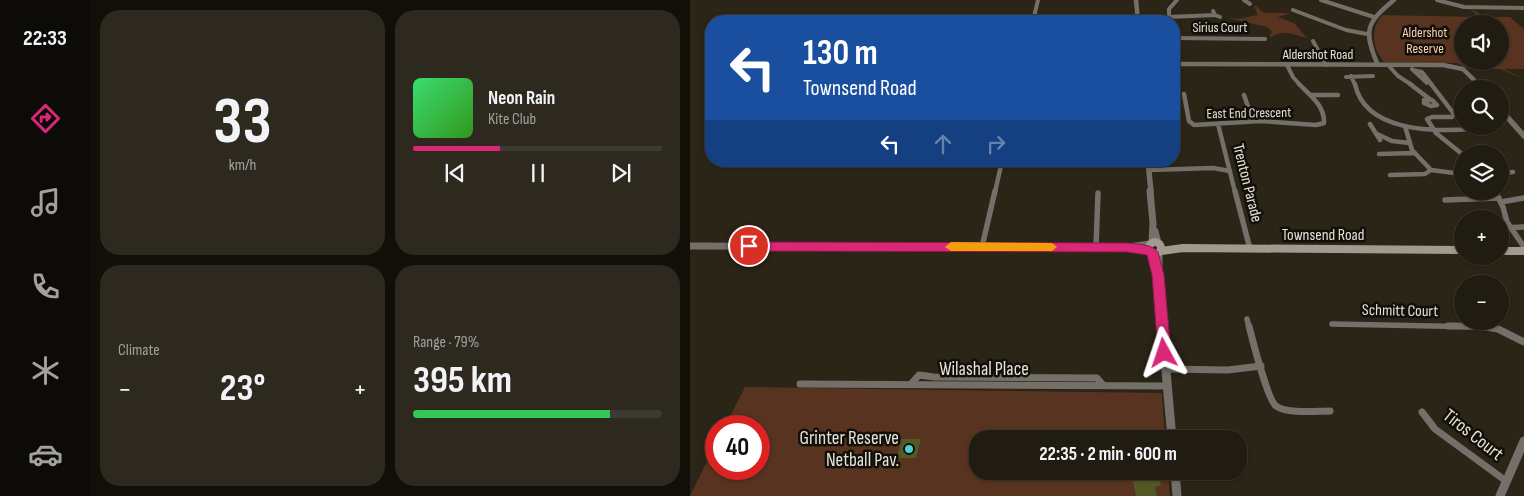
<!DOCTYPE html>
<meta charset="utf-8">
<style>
body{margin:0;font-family:"Sofia Sans Condensed",sans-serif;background:#2d291f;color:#f1f3f6;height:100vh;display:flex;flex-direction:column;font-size:19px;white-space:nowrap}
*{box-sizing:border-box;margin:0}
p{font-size:16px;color:#a2a19f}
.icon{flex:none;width:28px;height:28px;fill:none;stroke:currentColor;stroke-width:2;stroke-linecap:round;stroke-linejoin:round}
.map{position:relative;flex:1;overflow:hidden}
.sheet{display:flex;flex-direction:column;gap:10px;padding:10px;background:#120f09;width:600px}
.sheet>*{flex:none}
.guide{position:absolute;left:15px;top:15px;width:475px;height:152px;border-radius:20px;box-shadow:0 1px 4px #0004,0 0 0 1px #3d3a31;background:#1a4fa0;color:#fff;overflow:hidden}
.controls{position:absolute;left:764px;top:15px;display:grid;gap:10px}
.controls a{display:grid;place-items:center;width:55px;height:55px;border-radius:50%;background:#201c11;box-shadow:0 1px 4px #0004,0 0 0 1px #3d3a31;font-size:25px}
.speed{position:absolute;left:15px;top:415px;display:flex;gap:10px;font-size:25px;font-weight:700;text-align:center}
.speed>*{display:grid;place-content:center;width:65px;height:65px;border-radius:50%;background:#201c11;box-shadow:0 1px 4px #0004,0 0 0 1px #3d3a31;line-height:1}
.speed .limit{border:8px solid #d22;background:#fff;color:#111}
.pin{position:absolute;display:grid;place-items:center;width:42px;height:42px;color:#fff;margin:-21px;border:2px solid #fff;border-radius:50%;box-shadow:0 1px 5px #0007}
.me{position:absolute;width:55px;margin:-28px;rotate:355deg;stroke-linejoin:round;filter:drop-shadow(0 0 4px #0008)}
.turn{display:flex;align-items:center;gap:18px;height:105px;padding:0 15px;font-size:22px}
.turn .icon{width:65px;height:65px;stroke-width:2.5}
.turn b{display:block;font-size:35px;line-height:42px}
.lanes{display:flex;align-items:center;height:48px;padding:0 15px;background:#0003;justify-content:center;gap:25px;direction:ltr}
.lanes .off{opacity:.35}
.big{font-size:38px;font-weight:700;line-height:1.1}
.sheet .card{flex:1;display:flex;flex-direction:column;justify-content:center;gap:8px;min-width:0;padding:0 18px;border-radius:20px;background:#2d291f}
.sheet .dial{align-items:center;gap:0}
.dial b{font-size:65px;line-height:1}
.song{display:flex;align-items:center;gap:15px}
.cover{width:60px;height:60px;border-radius:8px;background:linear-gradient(135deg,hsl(140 70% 55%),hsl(110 70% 35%))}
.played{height:5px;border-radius:2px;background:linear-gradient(90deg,#db2777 35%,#3d3a31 35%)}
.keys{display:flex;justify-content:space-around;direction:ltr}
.heat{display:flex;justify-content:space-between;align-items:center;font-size:28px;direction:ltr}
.charge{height:8px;border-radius:4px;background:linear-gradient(90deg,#34c759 79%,#3d3a31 0)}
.sheet .tiles{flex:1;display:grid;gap:10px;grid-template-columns:repeat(2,1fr)}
.trip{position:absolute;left:279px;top:430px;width:278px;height:50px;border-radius:20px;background:#201c11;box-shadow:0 1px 4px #0004,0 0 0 1px #3d3a31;font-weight:700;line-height:50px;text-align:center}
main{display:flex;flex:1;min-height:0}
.menu{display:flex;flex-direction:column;width:90px;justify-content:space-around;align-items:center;background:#0d0b07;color:#a2a19f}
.menu .icon{width:35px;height:35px}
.menu .on{color:#db2777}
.menu b{font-size:22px;color:#f1f3f6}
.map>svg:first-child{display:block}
</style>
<main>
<nav class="menu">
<b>22:33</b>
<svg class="icon on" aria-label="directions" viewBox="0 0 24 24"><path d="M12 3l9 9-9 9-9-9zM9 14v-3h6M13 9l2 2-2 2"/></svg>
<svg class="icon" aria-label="music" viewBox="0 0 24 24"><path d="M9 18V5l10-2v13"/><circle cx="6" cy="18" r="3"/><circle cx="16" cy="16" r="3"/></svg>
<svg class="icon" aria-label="phone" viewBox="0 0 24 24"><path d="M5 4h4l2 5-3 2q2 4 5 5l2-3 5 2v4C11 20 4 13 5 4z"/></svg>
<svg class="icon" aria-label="climate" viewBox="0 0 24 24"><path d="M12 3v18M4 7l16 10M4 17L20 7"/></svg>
<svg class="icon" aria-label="car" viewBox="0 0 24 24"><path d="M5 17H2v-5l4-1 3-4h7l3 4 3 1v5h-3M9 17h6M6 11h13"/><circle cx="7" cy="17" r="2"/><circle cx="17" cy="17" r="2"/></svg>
</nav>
<section class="sheet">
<div class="tiles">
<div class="card dial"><b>33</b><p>km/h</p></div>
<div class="card">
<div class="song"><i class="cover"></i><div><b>Neon Rain</b><p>Kite Club</p></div></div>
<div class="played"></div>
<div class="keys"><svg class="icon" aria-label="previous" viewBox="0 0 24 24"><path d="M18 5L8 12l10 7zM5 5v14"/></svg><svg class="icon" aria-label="pause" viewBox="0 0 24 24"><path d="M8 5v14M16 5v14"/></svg><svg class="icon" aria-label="next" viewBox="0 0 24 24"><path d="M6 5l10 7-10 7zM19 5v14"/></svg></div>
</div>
<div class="card"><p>Climate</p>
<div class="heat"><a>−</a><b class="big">23°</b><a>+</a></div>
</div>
<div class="card"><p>Range · 79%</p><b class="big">395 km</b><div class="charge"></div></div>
</div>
</section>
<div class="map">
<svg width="834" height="496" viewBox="0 0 834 496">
<rect width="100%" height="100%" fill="#2a2517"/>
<path fill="#58331f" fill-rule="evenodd" d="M566,6l8,7h27l-13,4 16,6 13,15c-13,-2 -20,-10 -36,-1l-2,-1 3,-4 -5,-5 -39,-9 11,1 18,-4 -1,-6 -3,-2z
M780,9l17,8h23l14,12v40h-20l20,10 -24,-10h-31l-12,-6 -73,-1c-12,-14 -14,-32 -2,-47l96,2zM772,24h38v37h-38z
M55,387l417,6 3,46h-187v32h190l2,25h-480l26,-53v26h43v-43h-34z"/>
<path fill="#535925" d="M212,439h19l-5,19h-19z
M441,471h26l4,14 -6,2 2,9h-21z"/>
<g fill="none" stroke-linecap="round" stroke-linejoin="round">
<path stroke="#756f69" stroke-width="4" d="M554,0l6,4
M631,0l53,17
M747,0l27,7 60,1
M603,10l53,20 21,4
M523,11l2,4 5,2
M478,17l47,-2
M343,21l5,-21
M479,21v-12l8,-9
M484,38l91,1
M623,41l13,24
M484,50l2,14
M597,65l6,12 7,8
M698,65l10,11 14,9
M722,69l15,14
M723,70l9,2 10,13
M661,76l4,9
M656,77l27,-1"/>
<path stroke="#756f69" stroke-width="4.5" d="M665,84c10,48 79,48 117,45
M720,84l21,16
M741,84l23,30 -2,3h-20l-5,2 9,14 26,21
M494,94l5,27 5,4 67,-4 55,4 8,-2c1,-17 -14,-28 -25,-39
M554,95l9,26
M621,95h27
M734,100h8l5,5 -6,1 -7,-3z
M528,124l17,68
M680,124l10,16
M715,126l7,24 19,20 31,4
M687,134l15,7 18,2
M689,154l36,-1
M773,154l23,-4
M459,170l64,-2 17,3
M810,174l13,-2
M700,175l35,-1 6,-4
M305,192l7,-31"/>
<path stroke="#756f69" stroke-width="5.5" d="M545,191l15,58
M805,191l8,16 4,15 17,25
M755,200l54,-2
M811,202l23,-4
M810,228l24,-1
M292,247l13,-56
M406,247l2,-54
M557,319l2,8
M642,324l152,3"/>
<path stroke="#756f69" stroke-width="7" d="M559,326c3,12 19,75 27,80 11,8 40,5 54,5
M758,326h31l19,3 26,13
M476,369l62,1 33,-4
M110,384l367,2
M221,384l8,-9 15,2 163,1 6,7
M732,412l13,17 71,52"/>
<path stroke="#756f69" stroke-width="4.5" d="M446,0l2,21
M687,63c-14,-33 -10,-41 17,-63
M484,64l269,1 20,4 16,16"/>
<path stroke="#756f69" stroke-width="5.5" d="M788,84l4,5
M810,109l24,27
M458,161l3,31"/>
<path stroke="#756f69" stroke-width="7" d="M460,191l3,32 -1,20
M465,231l3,12
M0,246l437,1 23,-3
M447,249l13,2
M469,252v33l4,42"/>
<path stroke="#756f69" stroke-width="9" d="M472,326l10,113
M485,471l2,25
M810,496l24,-55"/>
<path stroke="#a2998f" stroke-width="8" d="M459 248a6 6 0 1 1 12 0a6 6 0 1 1-12 0Z
M471,251l22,-3 279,2
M810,251h24"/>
</g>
<path fill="#db2777" stroke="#8e194d" d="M59,242l378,1c10,1 25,1 31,9l6,23 7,78 -2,4 -5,2 -5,-2 -1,-4 -6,-78 -5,-20 -20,-3 -378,-1 -6,-5z"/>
<path fill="#f59e0b" d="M261,242l101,1 5,4 -5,4h-101l-6,-4z"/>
<circle fill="#52cbd8" stroke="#110f08" stroke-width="2" cx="219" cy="449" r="5"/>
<g text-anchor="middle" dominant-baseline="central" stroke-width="5" stroke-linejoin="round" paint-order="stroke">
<g font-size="14" fill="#e5e2d9" stroke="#110f08">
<text x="530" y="27">Sirius Court</text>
<text x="628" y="54">Aldershot Road</text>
<text transform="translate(559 113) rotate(-1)">East End Crescent</text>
</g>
<g font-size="14" fill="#fccdb5" stroke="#110f08">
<text x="735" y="32">Aldershot<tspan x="735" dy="16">Reserve</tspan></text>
</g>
<g font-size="16" fill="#e5e2d9" stroke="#110f08">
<text transform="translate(557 183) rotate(76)">Trenton Parade</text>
<text x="633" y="235">Townsend Road</text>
<text transform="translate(710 311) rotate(1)">Schmitt Court</text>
</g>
<g font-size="19" fill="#e5e2d9" stroke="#110f08">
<text x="294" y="369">Wilashal Place</text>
<text transform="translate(783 435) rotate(38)">Tiros Court</text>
</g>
<g font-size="19" fill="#e5e2d9" stroke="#110f08" text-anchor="end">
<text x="209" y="438">Grinter Reserve<tspan x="209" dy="22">Netball Pav.</tspan></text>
</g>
</g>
</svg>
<div class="controls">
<a><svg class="icon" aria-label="sound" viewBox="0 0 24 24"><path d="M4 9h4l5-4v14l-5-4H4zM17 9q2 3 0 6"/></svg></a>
<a><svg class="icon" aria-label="search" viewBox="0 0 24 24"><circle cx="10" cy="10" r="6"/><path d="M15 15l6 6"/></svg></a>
<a><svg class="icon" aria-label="layers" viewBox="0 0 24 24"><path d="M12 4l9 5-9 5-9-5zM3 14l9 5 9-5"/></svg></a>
<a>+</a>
<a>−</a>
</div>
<div class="speed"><div class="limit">40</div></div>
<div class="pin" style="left:59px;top:246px;background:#d93025"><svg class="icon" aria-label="arrive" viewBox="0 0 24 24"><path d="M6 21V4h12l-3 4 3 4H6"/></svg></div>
<svg class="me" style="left:474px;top:353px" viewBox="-20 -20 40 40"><path d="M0-17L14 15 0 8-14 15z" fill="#db2777" stroke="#fff" stroke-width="4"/></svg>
<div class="trip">22:35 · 2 min · 600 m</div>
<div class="guide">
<div class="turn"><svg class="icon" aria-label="left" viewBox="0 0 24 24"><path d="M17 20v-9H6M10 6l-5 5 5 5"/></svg><div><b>130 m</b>Townsend Road</div></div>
<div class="lanes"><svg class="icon" aria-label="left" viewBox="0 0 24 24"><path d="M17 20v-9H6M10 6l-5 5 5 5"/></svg><svg class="icon off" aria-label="ahead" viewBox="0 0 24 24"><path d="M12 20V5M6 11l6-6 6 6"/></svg><svg class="icon off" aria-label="right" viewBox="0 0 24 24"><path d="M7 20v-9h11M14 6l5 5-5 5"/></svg></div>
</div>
</div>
</main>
